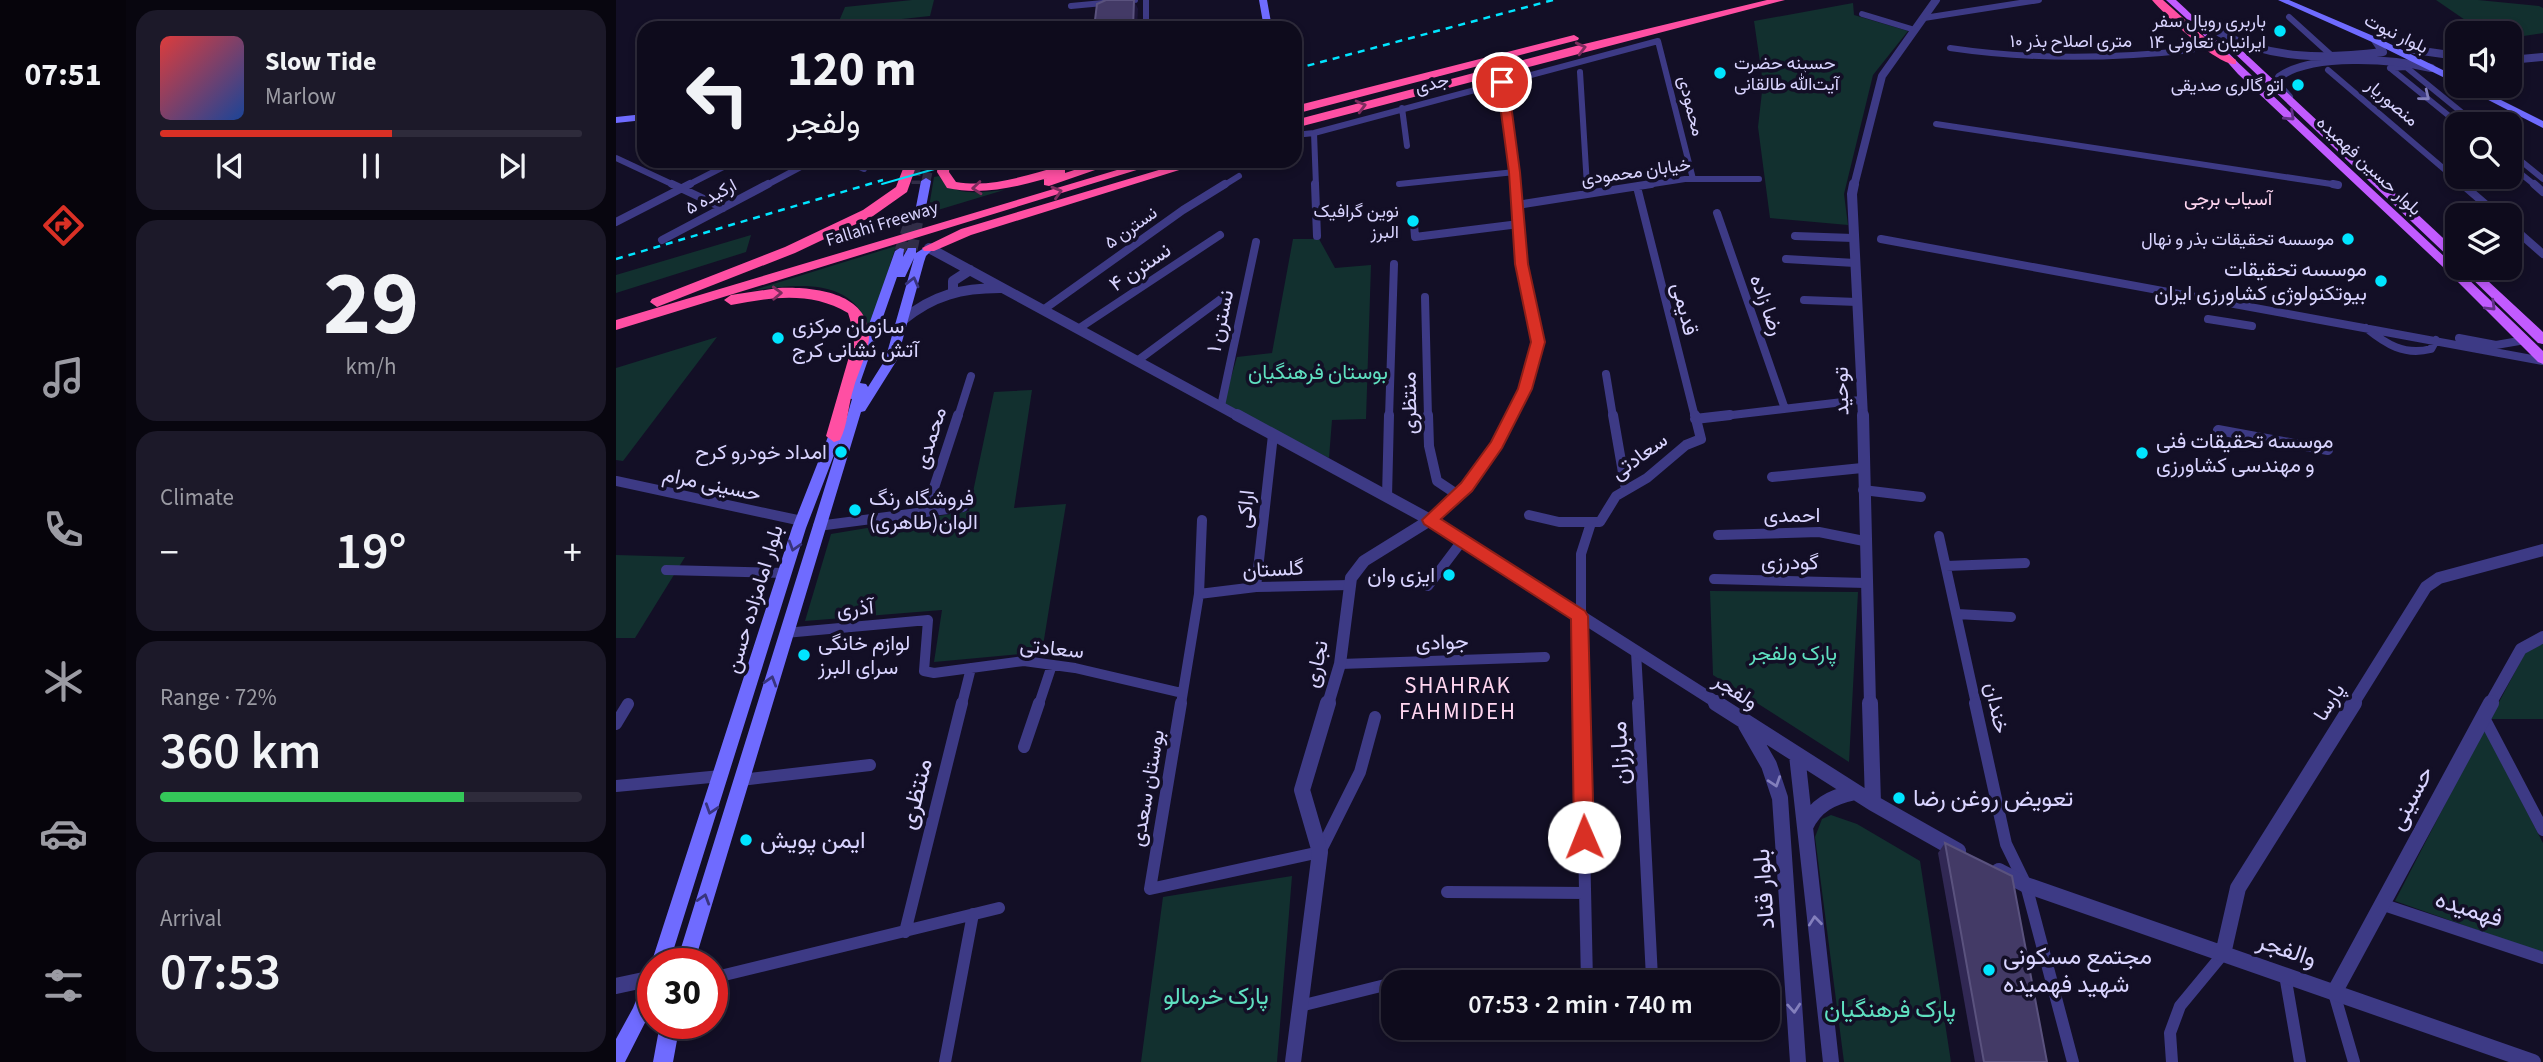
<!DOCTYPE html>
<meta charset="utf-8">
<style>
body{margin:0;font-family:"Source Sans 3",Vazirmatn,sans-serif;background:#1c1929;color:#f1f3f6;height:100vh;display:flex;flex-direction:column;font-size:26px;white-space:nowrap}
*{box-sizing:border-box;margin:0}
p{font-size:23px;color:#9b9ba3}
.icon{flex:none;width:38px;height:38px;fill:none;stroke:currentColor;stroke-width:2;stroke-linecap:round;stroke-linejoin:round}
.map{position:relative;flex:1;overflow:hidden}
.sheet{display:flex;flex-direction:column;gap:10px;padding:10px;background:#08060f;width:490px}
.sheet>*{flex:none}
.hud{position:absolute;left:21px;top:21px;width:665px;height:147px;border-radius:21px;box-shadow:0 4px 10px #0003,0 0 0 2px #2e2b3b;background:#0e0b1c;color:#f1f3f6;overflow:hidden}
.controls{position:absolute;left:1829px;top:21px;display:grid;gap:14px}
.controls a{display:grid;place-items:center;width:77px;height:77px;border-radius:14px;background:#0e0b1c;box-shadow:0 4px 10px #0003,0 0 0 2px #2e2b3b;font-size:35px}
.speed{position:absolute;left:21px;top:948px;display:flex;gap:14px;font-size:35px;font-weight:700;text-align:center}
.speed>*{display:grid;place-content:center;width:91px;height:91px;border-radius:50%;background:#0e0b1c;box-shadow:0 4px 10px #0003,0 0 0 2px #2e2b3b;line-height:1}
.speed .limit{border:10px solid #d22;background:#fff;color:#111}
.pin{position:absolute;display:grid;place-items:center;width:60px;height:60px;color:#fff;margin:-30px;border:4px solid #fff;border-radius:50%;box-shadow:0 2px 7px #0007}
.me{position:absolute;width:77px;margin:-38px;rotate:359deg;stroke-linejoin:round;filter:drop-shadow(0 0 5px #0008)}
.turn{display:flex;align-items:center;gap:24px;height:147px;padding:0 35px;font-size:32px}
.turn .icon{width:91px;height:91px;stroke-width:2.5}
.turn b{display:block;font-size:49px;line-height:60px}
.big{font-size:52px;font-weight:600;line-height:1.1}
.sheet .tile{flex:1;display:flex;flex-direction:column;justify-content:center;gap:10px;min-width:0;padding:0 24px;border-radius:21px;background:#1c1929}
.sheet .dial{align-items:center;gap:0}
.dial b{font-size:91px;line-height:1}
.song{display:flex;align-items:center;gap:21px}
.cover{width:84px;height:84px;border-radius:10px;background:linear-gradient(135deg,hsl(0 70% 55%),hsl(220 70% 35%))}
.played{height:7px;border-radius:4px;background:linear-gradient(90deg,#d93025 55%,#2e2b3b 55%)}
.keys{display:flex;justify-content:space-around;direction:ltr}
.heat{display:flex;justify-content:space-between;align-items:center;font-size:38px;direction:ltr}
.charge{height:10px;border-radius:5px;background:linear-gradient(90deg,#34c759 72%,#2e2b3b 0)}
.trip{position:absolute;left:765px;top:970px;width:399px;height:70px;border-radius:21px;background:#0e0b1c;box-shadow:0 4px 10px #0003,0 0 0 2px #2e2b3b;font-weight:600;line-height:70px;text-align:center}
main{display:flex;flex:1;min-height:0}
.tabs{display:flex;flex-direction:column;width:126px;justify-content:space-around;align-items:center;background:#06040b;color:#9b9ba3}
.tabs .icon{width:49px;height:49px}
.tabs .current{color:#d93025}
.tabs b{font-size:32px;color:#f1f3f6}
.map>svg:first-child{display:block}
</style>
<main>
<nav class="tabs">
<b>07:51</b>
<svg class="icon current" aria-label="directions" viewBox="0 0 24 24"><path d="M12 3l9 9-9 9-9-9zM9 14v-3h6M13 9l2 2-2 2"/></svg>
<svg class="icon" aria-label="music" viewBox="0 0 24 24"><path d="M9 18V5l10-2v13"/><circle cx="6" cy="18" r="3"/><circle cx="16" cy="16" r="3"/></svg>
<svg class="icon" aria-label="phone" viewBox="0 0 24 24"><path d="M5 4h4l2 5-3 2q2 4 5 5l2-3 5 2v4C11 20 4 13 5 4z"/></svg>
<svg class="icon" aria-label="climate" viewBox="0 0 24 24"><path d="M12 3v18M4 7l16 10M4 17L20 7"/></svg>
<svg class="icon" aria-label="car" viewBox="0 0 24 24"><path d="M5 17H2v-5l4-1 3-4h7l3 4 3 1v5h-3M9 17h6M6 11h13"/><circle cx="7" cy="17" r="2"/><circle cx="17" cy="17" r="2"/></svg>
<svg class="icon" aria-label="filters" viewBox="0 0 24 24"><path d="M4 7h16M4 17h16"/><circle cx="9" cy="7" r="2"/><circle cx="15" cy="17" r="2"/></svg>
</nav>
<section class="sheet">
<div class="tile">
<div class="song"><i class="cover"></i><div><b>Slow Tide</b><p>Marlow</p></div></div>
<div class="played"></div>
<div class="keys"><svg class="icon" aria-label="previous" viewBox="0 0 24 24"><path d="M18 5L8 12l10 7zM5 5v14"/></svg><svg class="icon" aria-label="pause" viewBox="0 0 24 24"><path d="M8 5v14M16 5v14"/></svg><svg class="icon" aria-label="next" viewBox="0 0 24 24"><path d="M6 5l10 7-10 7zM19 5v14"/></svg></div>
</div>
<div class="tile dial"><b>29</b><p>km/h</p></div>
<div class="tile"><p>Climate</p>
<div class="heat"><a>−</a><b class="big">19°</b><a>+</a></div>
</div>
<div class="tile"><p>Range · 72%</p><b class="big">360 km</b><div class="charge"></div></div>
<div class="tile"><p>Arrival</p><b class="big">07:53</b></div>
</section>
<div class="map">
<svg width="1927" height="1062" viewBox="0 0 1927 1062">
<rect width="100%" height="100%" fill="#130f26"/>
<path fill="#12302f" d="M296,0h22l-4,16 -93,10 8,-19z
M1820,0h42l61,6 4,2v25l-33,5v-5h-26z
M1237,3l1,12 54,16 -35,44 -29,119 4,31 -78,-7 -12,-91 5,-44 -9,-62z
M323,176c13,22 43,16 65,14l-76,23 6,-36z
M135,235l-5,17 -130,41v-18z
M677,239h26l16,29 36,-3 -5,154 -34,1 -3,38 -106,-53 14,-48 35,-4z
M280,246l-27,85c-14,-55 -73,-47 -118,-40z
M101,337l-94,124 -7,-1v-92z
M416,390l-18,118 52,-4 -24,148 -108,10 8,-52 -137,11 26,-87 138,-23 25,-119z
M0,555l69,2 -50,81h-19z
M1094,591l148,1 -9,170 -136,-87z
M1927,642v77h-53l35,-66z
M1868,729l59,114v110l-148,-52z
M1215,815l26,9 63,37 31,201h-107l-29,-225 7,-18z
M676,876l-15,186h-136l22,-165z"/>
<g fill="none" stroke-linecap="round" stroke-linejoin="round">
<path stroke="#312d47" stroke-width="9" stroke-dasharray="9 4.5" stroke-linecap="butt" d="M300,167v17
M310,181l4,-18"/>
<path stroke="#312d47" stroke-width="11" stroke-dasharray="11 6" stroke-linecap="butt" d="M296,250l6,-30
M284,251l12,-37"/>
<path stroke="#3d3a85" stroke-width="6" d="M530,0v28
M455,6l64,-6
M1246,14l53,16
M1673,17l42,38
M1308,18l115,-18
M350,25v3
M1334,48c81,12 161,11 242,2
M1774,68l16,-1 70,57
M1774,68l69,56
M1712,70l136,116
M964,72l7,114
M886,82l14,104
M786,108l5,38
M1320,124l402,61
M698,133l2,53
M679,135l19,-2 344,-92 35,138
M1894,152l33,27
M0,158l60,28
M230,161l18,8
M1894,165l26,21
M1841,179l31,-2
M783,184l116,-12
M70,186l49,-25
M149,186l47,-25
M607,186l16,-10
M1024,186l45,-7h74"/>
<path stroke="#3d3a85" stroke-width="8" d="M56,184l51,24
M699,184l2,52
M970,184l1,10
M1717,184l5,1
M1846,184l36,31
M1918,184l9,8
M1021,187l58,230
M901,205l134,-21
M1101,213l68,196
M0,222l74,-38
M798,224l1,13 104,-13
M1894,225l33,29
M1179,236l58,2
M1265,239l662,122
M46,240l106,-56
M1170,259l69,4
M809,297l3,120
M1188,300l53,2
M427,310l140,-100 42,-26
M1592,319l44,7
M1750,328c20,16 38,28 65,21l5,-9
M462,329l142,-94
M1843,338l37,7 29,-5
M521,361l88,-65
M990,374l7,43
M605,406l35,-164
M342,417l13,-41
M773,417l5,-153
M895,417l14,-28 13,-47 -17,-78 -5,-80
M1099,417l145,-17"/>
<path stroke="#3d3a85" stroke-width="10" d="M812,415l1,31 8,35 21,14
M997,415l13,75
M1079,419l35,-4
M1602,430l110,20
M1156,477l90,-9
M0,481l186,40
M1247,490l58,7
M771,497l2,-82
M310,512l32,-97
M913,515l30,7h41l16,-26 31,-18 39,-33 15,-6 -6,-24
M814,520c39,-35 58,-58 82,-105
M202,526l145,-19
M1102,535l101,-3 45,9
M1323,536l37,168
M1330,566l79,-3
M50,570l120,3
M1098,579l152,4
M812,586l34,-45
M640,587l17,-152
M583,594l57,-7 94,-2
M1341,614l54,3
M169,633l143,-13 -4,51 10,2 90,-12 51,7 107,25
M1020,652l3,52
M724,664l205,-7
M346,704l9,-36
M423,704l13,-39
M565,704l18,-110 3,-74
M965,704v-150l10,-31"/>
<path stroke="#3d3a85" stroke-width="12" d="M565,703l-31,186 170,-37 40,-80 15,-55
M965,703l6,279
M1022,703l14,275
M1359,703l31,141 20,41 47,177
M1867,716l60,114
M0,724l12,-20
M408,747l15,-44
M125,780l129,-15
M0,786l105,-10
M831,892l138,1
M1765,904l162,54
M289,932l57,-229
M1669,975l15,87
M96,978l287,-70
M1718,993l20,69
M684,1006l93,-23
M329,1062l28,-148
M1556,1062l-2,-29 10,-27 43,-52"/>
<path stroke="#3d3a85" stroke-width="8" d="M1604,33c52,27 106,26 163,19l-8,-12
M1792,49l49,7
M1894,60l33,-3
M1673,97l-9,-10 -1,-10c33,-24 114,-18 152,-9
M1238,186l28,-110 54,-76"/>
<path stroke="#3d3a85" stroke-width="10" d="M1238,184l-2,10 11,223
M313,248l311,169
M337,291v-10l17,-11
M287,320c30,-25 59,-32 97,-32"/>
<path stroke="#3d3a85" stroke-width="12" d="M621,415l193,105 289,184
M1247,415l7,289
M712,704l12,-40 11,-86 13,-17 66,-41
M1737,704l73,-117 13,-9 104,-28
M1874,704l31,-55 22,-12"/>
<path stroke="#3d3a85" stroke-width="16" d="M1100,703l157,100 85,48
M1254,703l3,100
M1130,725l23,40 11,33 18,264
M1181,755l34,307
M1189,827c10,-22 27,-30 50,-35
M1383,871l27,14 507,177
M1607,954l15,-66 116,-185
M0,986l37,-8
M1718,993l157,-290
M677,1062l27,-210 -18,-62 26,-87"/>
<path fill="#6f6bff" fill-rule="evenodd" d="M643,0h8l5,28h-8z
M1662,0h11l89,38 79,39v7l-85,-42z
M1845,86h12l70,35v7z
M28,114v6l-28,3v-6z
M309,161h10v2l-5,3 -4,-1z
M310,178l5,3 -6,31 -5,3 -5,-3 6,-31z
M313,245l5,3 -8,8 -2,6 -27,98 -32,51 -4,1 -167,552h-18l163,-522 -33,86 -137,436h-16v5l-2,-5 141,-436 41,-104 6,-5 6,4 7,-24 -6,-1 -2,-3 51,-144 5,-3 4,1 -1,8 5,-9h8v5zM298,258l-29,102 -17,27 -2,-3 -6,-1 37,-106h8z
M37,974v33l-28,55h-9v-23l17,-31 13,-32z
M44,1024h20l-7,38h-20z"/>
<path fill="#c25bff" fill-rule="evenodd" d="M1550,0h10c26,23 47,49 72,72 98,94 198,184 295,279v13l-5,-2 -95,-95 -205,-193 -40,-45z
M1613,44h6l222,207v11l-4,-1 -224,-213z
M1845,268h13l69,64v12l-5,-1z"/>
<path fill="#ff4fa3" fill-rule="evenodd" d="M1151,0h18l-490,128v-8l281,-74z
M1536,0h11l49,44 24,16v4c-19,2 -71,-49 -84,-64z
M958,35l5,3 -1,2 -283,74v-8z
M290,161h12l-11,31 -34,24 -78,37 -133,52 -5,2 -7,-5 2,-3 133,-52 78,-37 33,-23z
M322,161h12l-1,11 7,10c37,6 70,-7 105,-16l4,1v6l37,-12h19l-72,25 -5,-1v-6l21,-6c-38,11 -77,24 -118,15l-10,-16z
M531,161h19l-550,169v-10z
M573,161h19l-237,74 -37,16h-10l-2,-3 39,-19z
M162,288c33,-1 89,3 91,47 1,13 -12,40 -15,52 -6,17 -6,38 -14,53l-6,2 -8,-6 29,-100 -7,-23c-37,-22 -76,-16 -117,-8l-7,-5 7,-5z"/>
<path stroke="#00e5ff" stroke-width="2" d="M266,184l77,-22"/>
<path stroke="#00e5ff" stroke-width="2.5" stroke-dasharray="7 6" stroke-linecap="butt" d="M679,69l258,-69
M343,162l4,-1
M0,259l267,-79"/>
</g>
<path fill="#312854" d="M1329,843l102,219h-72l-37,-209z"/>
<path fill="#1d163a" d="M518,0l4,9 -1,19h-4z"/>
<path fill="#433a66" stroke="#5a527e" stroke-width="2" d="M490,0h28l-1,28h-39l3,-24z
M1329,843l67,33 35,186h-63z"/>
<defs><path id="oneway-chevron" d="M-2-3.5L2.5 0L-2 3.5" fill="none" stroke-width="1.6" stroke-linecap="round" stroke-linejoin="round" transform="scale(1.75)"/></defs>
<g stroke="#7d2c5e">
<use href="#oneway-chevron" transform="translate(965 48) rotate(-14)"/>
<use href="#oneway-chevron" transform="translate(745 106) rotate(-15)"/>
<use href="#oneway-chevron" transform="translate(361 188) rotate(175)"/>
<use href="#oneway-chevron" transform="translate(441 192) rotate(-17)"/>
<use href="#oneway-chevron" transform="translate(161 293) rotate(-2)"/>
</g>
<g stroke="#837fbc">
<use href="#oneway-chevron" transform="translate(1809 96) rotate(39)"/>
<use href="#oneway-chevron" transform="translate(1159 782) rotate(71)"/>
<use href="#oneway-chevron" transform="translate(1199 921) rotate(-96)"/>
<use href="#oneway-chevron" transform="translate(1178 1008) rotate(86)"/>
</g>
<g stroke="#623188">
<use href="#oneway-chevron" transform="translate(1674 116) rotate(43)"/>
<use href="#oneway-chevron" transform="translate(1875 306) rotate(44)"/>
</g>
<g stroke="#38347d">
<use href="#oneway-chevron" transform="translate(297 282) rotate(-76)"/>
<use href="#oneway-chevron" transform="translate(178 546) rotate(107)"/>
<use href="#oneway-chevron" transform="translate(155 681) rotate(-73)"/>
<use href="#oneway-chevron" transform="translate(95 809) rotate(108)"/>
<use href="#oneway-chevron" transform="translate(88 899) rotate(-73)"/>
</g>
<path fill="#d93025" stroke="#8d1f18" stroke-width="2" d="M886,79l6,3 12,90 8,92 17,78 -13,47 -30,59 -30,43 -31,28 144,92 3,5 6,221 -3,7 -7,3 -7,-3 -3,-7 -3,-218 -147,-95 -2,-4 39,-37 30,-41 27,-53 13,-47 -16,-78 -6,-92 -12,-90z"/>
<g fill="#00e5ff" stroke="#130f26" stroke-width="2.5">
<circle cx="1664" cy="31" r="7"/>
<circle cx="1104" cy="73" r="7"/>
<circle cx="1682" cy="85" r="7"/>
<circle cx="797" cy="221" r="7"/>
<circle cx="1732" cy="239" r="7"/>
<circle cx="1765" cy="281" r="7"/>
<circle cx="162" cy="338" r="7"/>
<circle cx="225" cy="452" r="7"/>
<circle cx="1526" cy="453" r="7"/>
<circle cx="239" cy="510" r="7"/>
<circle cx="833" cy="575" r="7"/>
<circle cx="188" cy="655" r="7"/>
<circle cx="1283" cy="798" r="7"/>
<circle cx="130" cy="840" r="7"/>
<circle cx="1373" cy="970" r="7"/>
</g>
<g text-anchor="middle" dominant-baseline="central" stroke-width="7" stroke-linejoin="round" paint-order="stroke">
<g font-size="18" fill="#d9d4ff" stroke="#130f26" text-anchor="end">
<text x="1650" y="21">باربری رویال سفر<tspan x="1650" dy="21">ایرانیان تعاونی ۱۴</tspan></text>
<text x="1118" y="63" text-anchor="start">حسینه حضرت<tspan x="1118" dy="21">آیت‌الله طالقانی</tspan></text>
<text x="1668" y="85">اتو گالری صدیقی</text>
<text x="783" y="211">نوین گرافیک<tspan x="783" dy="21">البرز</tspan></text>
<text x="1718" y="239">موسسه تحقیقات بذر و نهال</text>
</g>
<g font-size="18" fill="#d9d4ff" stroke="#130f26">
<text transform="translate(1780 34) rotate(26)">بلوار نبوت</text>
<text x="1455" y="41">۱۰ متری اصلاح بذر</text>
<text transform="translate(816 84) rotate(-15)">جدی</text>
<text transform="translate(1776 103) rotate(40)">منصوریار</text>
<text transform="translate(1075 106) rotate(76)">محمودی</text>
<text transform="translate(1753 166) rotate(43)">بلوار حسین فهمیده</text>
<text transform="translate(1020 172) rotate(-8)">خیابان محمودی</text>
<text transform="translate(95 197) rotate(-28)">ارکیده ۵</text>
<text transform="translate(266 224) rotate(-17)">Fallahi Freeway</text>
<text transform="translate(515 228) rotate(-35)">نسترن ۵</text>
</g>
<g font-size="19" fill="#ffd6f0" stroke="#130f26">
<text x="1612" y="199">آسیاب برجی</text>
</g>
<g font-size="21" fill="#d9d4ff" stroke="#130f26">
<text transform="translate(524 267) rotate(-34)">نسترن ۴</text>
<text transform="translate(1151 305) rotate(70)">رضا زاده</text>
<text transform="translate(1069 309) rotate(76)">قدیمی</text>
<text transform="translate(604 321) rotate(-78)">نسترن ۱</text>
<text transform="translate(1225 391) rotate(-91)">توحید</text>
<text transform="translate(793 403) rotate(-91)">منتظری</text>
<text transform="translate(314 438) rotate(-72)">محمدی</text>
<text transform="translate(1023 456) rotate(-36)">سعادتی</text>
<text transform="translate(96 484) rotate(12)">حسینی مرام</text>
<text transform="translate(629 509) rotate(-84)">اراکی</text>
<text x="1176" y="515">احمدی</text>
<text transform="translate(1174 562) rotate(1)">گودرزی</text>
<text transform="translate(657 569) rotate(-3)">گلستان</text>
<text transform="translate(138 599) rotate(-73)">بلوار امامزاده حسن</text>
<text transform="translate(239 608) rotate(-5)">آذری</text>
<text transform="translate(826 642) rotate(-2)">جوادی</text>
<text transform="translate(436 648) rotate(6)">سعادتی</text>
<text transform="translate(700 664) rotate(-77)">نجاری</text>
<text transform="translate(1120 691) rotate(33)">ولفجر</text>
<text transform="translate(1713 702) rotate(-58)">پارسا</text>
<text transform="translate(1381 708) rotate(78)">خندان</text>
<text transform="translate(531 788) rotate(-80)">بوستان سعدی</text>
</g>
<g font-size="21" fill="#d9d4ff" stroke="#130f26" text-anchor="start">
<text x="1751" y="269" text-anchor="end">موسسه تحقیقات<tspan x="1751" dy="24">بیوتکنولوژی کشاورزی ایران</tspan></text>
<text x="176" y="326">سازمان مرکزی<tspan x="176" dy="24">آتش نشانی کرج</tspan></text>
<text x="1540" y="441">موسسه تحقیقات فنی<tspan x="1540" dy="24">و مهندسی کشاورزی</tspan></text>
<text x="211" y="452" text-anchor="end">امداد خودرو کرح</text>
<text x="253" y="498">فروشگاه رنگ<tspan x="253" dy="24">الوان(طاهری)</tspan></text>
<text x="819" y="575" text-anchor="end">ایزی وان</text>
<text x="202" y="643">لوازم خانگی<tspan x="202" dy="24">سرای البرز</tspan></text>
</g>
<g font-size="21" fill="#5fe0c0" stroke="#130f26">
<text x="702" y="372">بوستان فرهنگیان</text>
<text x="1177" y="653">پارک ولفجر</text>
</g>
<g font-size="23" letter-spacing="2" fill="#ffd6f0" stroke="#130f26">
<text x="842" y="685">SHAHRAK<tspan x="842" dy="26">FAHMIDEH</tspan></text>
</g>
<g font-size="24" fill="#d9d4ff" stroke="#130f26">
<text transform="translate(1004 753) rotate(-93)">مبارزان</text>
<text transform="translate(300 794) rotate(-76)">منتظری</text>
<text transform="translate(1795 798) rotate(-62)">حسینی</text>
<text transform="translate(1148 889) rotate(-94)">بلوار قناد</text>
<text transform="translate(1853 909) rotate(18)">فهمیده</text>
<text transform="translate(1671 950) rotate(19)">والفجر</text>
</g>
<g font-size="24" fill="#d9d4ff" stroke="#130f26" text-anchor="start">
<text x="1297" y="798">تعویض روغن رضا</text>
<text x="144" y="840">ایمن پویش</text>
<text x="1387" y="956">مجتمع مسکونی<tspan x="1387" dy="28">شهید فهمیده</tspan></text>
</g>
<g font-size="24" fill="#5fe0c0" stroke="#130f26">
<text x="600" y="996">پارک خرمالو</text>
<text x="1274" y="1009">پارک فرهنگیان</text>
</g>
</g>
</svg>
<div class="controls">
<a><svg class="icon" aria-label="sound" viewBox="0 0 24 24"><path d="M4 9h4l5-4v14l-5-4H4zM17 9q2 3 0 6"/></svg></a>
<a><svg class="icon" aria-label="search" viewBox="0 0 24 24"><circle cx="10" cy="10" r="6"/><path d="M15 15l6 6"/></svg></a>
<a><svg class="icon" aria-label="layers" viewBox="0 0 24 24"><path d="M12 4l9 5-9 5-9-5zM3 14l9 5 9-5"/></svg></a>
</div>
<div class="speed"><div class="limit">30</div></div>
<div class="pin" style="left:886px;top:82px;background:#d93025"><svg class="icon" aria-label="arrive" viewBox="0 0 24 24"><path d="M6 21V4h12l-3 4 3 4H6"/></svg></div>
<svg class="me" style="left:968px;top:837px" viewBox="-20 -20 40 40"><circle r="19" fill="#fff"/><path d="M0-13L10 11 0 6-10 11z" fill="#d93025"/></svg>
<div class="trip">07:53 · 2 min · 740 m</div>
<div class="hud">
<div class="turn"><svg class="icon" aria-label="left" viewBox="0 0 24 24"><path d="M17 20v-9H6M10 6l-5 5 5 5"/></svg><div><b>120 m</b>ولفجر</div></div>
</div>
</div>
</main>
